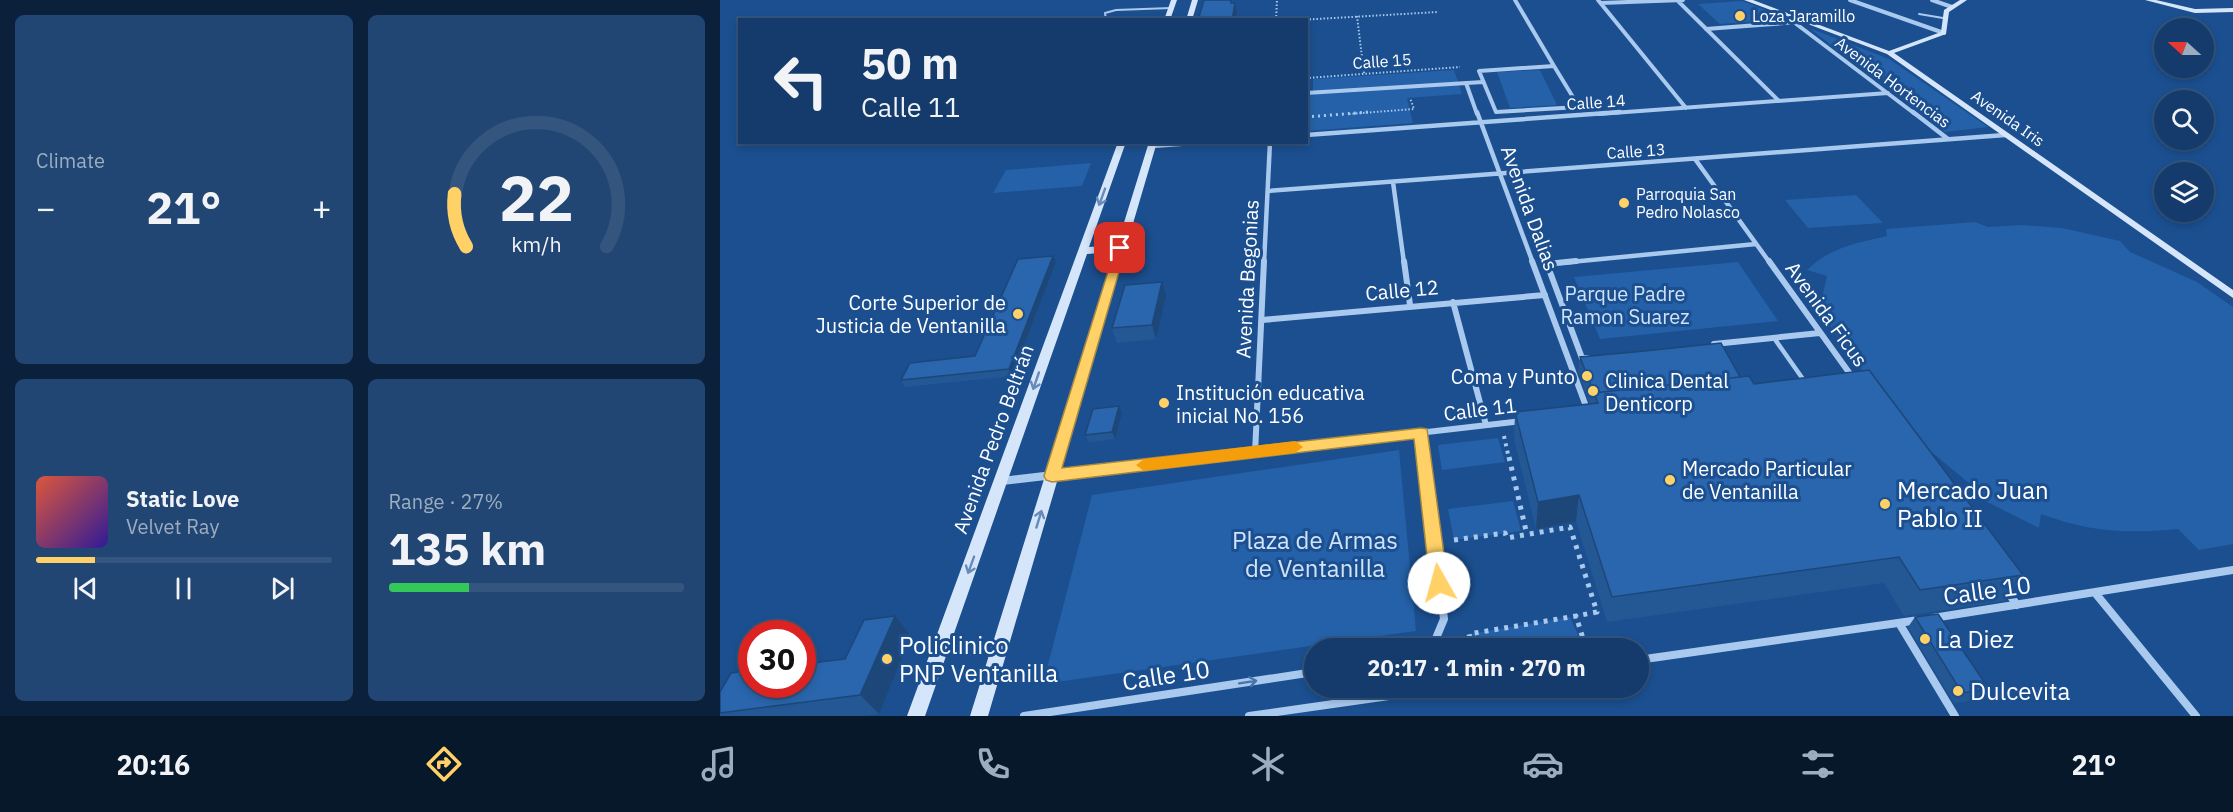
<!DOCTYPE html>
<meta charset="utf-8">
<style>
body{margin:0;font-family:"IBM Plex Sans",sans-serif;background:#214673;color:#f1f3f6;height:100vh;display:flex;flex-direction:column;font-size:22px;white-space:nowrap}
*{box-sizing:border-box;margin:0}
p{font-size:20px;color:#9dadc1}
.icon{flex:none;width:33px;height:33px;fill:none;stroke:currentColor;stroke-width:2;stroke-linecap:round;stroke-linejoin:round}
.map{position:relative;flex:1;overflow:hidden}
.sheet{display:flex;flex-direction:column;gap:15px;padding:15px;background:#0b203b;width:720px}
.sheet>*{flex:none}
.guide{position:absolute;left:18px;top:18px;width:570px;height:126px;border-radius:0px;box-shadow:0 3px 9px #0003,0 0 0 2px #33557e;background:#143b6b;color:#f1f3f6;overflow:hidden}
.needle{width:39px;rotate:291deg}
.fabs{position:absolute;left:1434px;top:18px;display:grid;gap:12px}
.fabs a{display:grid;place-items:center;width:60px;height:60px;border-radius:50%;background:#143b6b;box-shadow:0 3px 9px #0003,0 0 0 2px #33557e;font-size:30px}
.speed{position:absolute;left:18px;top:620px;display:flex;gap:12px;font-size:30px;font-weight:700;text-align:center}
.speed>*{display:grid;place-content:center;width:78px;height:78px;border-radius:50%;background:#143b6b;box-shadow:0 3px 9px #0003,0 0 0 2px #33557e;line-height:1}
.speed .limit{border:9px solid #d22;background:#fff;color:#111}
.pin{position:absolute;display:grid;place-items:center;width:51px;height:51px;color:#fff;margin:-26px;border-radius:12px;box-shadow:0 3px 9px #0006}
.me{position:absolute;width:66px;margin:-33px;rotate:353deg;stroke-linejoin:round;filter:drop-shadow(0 0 4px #0008)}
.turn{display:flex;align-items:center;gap:21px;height:126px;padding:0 24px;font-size:27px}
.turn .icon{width:78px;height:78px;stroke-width:2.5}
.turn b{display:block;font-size:42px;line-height:51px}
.big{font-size:45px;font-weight:800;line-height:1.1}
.sheet .tile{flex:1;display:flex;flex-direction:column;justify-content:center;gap:9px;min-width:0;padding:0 21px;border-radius:9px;background:#214673}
.sheet .dial{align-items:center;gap:0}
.dial svg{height:156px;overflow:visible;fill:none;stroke:#33557e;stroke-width:7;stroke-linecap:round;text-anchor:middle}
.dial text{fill:#f1f3f6;stroke:none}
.song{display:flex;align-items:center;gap:18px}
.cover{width:72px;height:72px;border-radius:9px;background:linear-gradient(135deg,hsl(10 70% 55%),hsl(250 70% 35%))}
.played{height:6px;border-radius:3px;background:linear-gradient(90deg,#ffd166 20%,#33557e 20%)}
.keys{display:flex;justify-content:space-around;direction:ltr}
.heat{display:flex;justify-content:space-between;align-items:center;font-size:33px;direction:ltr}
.charge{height:9px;border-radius:4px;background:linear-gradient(90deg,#34c759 27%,#33557e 0)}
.sheet .tiles{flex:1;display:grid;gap:15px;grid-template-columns:repeat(2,1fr)}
.trip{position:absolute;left:584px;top:638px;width:345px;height:60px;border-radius:30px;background:#143b6b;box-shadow:0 3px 9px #0003,0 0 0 2px #33557e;font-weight:800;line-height:60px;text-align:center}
.menu{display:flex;height:96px;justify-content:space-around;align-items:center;background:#08182b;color:#9dadc1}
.menu .icon{width:42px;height:42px}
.menu .active{color:#ffd166}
.menu b{font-size:27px;color:#f1f3f6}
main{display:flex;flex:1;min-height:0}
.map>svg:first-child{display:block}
</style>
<main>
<section class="sheet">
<div class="tiles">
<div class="tile"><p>Climate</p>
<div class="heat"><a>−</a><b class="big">21°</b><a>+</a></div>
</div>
<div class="tile dial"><svg viewBox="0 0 100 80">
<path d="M14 69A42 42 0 1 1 86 69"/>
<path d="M14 69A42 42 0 0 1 8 42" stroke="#ffd166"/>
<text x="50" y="56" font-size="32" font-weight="700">22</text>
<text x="50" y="72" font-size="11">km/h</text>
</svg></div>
<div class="tile">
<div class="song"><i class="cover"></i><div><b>Static Love</b><p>Velvet Ray</p></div></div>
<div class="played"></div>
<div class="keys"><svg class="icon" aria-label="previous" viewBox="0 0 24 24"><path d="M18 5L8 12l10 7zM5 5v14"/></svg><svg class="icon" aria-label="pause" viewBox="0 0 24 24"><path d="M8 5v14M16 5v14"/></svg><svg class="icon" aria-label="next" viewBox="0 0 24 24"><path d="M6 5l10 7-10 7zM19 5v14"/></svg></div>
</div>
<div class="tile"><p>Range · 27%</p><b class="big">135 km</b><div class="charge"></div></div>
</div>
</section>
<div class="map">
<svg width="1513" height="716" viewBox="0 0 1513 716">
<rect width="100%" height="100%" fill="#1b4f8f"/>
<path fill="#2461a8" d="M1022,1l23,9 13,10 -58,4 -22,-20z
M1089,28l80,31 99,68 -43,5z
M734,70l8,24 -55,4 6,25 -106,8v-37h6v-15z
M820,70l17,35 -47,3 -13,-36z
M371,163l-9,23 -89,7 13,-23z
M1136,195l27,28 -75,5 -23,-28z
M1255,222l13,5 34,-2 40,3 58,13 10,11 67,30 36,25v237l-34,6 -21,-21c-48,5 -90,3 -137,-15l-2,14 -64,-32 1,-7 -71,-59 -81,-112 4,-1 -5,-24 4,-17 -20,-6c23,-23 50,-27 80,-34l-1,-7z
M1018,262l40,59 -178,18 -26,-62z
M778,438l7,24 -63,8 -4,-25z
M679,450l17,181 -373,53 49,-189z
M793,501l8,30 -67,9 -6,-31z
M850,617l14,31h-112l-3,-14z"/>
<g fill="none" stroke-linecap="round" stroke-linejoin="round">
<path stroke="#a9c9ee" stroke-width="2" stroke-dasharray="1.5 2" stroke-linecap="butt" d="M637,16l7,58
M556,20l1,-20
M579,20l139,-8
M586,78l154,-11
M629,114l65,-5 -4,-11"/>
<path stroke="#a9c9ee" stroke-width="3" stroke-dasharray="2 4" stroke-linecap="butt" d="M586,117l63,-5"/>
<path stroke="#a9c9ee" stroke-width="4" stroke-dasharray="3 4.5" stroke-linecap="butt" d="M784,436l5,23"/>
<path stroke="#a9c9ee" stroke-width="5" stroke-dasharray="4 6" stroke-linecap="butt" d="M789,457l18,78
M734,540l51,-7 2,5 63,-11 27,85 -21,4
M752,648l-3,-14 107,-18 10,32"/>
<path stroke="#a9c9ee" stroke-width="2" d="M1199,14l24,4
M386,20l-1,-7 11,-3 55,-2"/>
<path stroke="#a9c9ee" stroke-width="4.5" d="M1054,338l31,44"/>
<path stroke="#a9c9ee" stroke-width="4" d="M795,0l39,66
M878,0l88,108
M957,0l102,101
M1130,0l94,33
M1212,0l20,7
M881,3l82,-3
M1075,23l120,91
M986,29l92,-7
M834,66l25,41 -83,5 -17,-41z
M746,83l11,31
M586,93l177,-11
M879,114l289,-21"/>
<path stroke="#a9c9ee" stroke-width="4.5" d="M757,112l56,151
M1193,112l35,27
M586,135l314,-23
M432,146l55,-4
M975,159l75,104
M673,182l11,81
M548,191l737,-56
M544,263l6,-121
M840,263l196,-19"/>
<path stroke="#a9c9ee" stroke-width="6" d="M684,261l6,44
M812,261l55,148
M856,261l-29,3 35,94h5
M1049,261l84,117
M733,302l33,123
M542,320l283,-25
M994,344l106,-11
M701,433l3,26
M535,453l9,-192
M475,459l327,-38"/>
<path stroke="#a9c9ee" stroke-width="8" d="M704,457l20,162 -10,24 -9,5
M282,481l206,-24
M1285,588l12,17
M1376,594l100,122
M1213,618l300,-48
M1179,623l56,93
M918,660l281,-40
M304,716l290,-44
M529,716l203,-29"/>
<path fill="#d6e6fa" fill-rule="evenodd" d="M451,0h6l-7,20h-6z
M472,0h6l-6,20h-6z
M1024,0h9l136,51 52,-19 3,-22 16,-10h7l-18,12 -3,22 -52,19 339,237v8l-346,-244z
M1425,0h11l39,9 38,-1v4l-38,1z
M398,142h8l-37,105 28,-2 32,-103h8l-169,574h-18l145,-464 -28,2 -162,462h-18z"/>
</g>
<path fill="#245895" d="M336,262l-44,114 -107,11 -4,-7 74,-24z
M446,296l-10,43 -39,4 -5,-15z
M860,357l160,20 14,7 269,191 -19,26 -100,15 -20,-33 -277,39 -31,-101 -40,8 -22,-90 1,-27 75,-8 -12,-32z
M402,413l-7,26 -26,3 -4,-7z
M1195,617l74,72 -8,10 -27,4 -46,-76z
M191,636l-32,78 -17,2h-142v-24l125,-33z"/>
<path fill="#1d4779" d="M515,3l2,9 -2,8h-3z
M333,256l3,6 -44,114 -3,-7z
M442,282l4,14 -10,43 -4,-14z
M399,406l3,7 -7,26 -3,-7z
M859,495l-3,26 -40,8 2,-27z
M175,616l16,20 -32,78 -19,-19z"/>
<path fill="#2a66ad" stroke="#1d4779" stroke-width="1.5" d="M484,0h27v3h4l-3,17h-34z
M333,256l-44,113 -108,11 9,-17 65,-7 43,-97z
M442,282l-10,43 -40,3 13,-43z
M1001,343l19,34 -146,16 -14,-36 65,-6z
M1149,370l154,205 -103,15 -21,-33 -287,40 -33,-102 -41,7 -23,-90 83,-9 -4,-10 155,-17 5,8z
M399,406l-7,26 -27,3 8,-26z
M1218,614l51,75 -27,4 -47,-76z
M175,616l-35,79 -140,18v-21l11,-19 21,-3v14h50v-20l43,-5 19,-39z"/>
<defs><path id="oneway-shaft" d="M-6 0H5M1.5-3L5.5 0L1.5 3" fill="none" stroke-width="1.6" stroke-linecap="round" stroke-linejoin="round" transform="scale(1.5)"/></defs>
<g stroke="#668bba">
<use href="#oneway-shaft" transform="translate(382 197) rotate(110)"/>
<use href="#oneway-shaft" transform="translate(316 381) rotate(109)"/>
<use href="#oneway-shaft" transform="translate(319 519) rotate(-73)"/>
<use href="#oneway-shaft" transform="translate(251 565) rotate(110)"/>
</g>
<use stroke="#4674ac" href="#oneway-shaft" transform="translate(528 682) rotate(-9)"/>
<path fill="#ffd166" stroke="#a68842" stroke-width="1.5" d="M396,246l10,2 -64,220 359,-40 6,1 21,154 -2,6 -7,2 -6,-2 -3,-6 -16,-144 -362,43 -6,-2 -2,-4z"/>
<path fill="#f59e0b" d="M575,441l8,6 -8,6 -151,18 -8,-6 8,-6z"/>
<g fill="#ffd166" stroke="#1b4f8f" stroke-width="2">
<circle cx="1020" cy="16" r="6"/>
<circle cx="904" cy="203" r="6"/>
<circle cx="298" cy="314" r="6"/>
<circle cx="867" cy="376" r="6"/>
<circle cx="873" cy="391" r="6"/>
<circle cx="444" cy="403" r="6"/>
<circle cx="950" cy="480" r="6"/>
<circle cx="1165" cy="504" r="6"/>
<circle cx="1205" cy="639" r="6"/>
<circle cx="167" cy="659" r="6"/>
<circle cx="1238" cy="691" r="6"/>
</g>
<g text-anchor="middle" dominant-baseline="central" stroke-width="6" stroke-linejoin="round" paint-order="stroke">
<g font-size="16" fill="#fff" stroke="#1b4f8f" text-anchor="start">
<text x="1032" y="16">Loza Jaramillo</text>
<text x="916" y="194">Parroquia San<tspan x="916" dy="18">Pedro Nolasco</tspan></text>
</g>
<g font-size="16" fill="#fff" stroke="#1b4f8f">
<text transform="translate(662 61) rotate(-4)">Calle 15</text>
<text transform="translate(1173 82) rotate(37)">Avenida Hortencias</text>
<text transform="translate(876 102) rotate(-4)">Calle 14</text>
<text transform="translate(1288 118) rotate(35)">Avenida Iris</text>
<text transform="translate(916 151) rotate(-4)">Calle 13</text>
</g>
<g font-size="20" fill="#fff" stroke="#1b4f8f">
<text transform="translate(810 208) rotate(70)">Avenida Dalias</text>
<text transform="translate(527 279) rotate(-87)">Avenida Begonias</text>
<text transform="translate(682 290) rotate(-5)">Calle 12</text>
<text transform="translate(1107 314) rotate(54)">Avenida Ficus</text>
<text transform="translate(760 409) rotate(-7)">Calle 11</text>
<text transform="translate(273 439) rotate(-70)">Avenida Pedro Beltrán</text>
</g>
<g font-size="20" fill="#cfe3fa" stroke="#1b4f8f">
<text x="905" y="293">Parque Padre<tspan x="905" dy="23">Ramon Suarez</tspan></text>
</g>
<g font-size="20" fill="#fff" stroke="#1b4f8f" text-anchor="start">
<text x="286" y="302" text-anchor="end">Corte Superior de<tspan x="286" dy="23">Justicia de Ventanilla</tspan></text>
<text x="855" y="376" text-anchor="end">Coma y Punto</text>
<text x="885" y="380">Clinica Dental<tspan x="885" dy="23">Denticorp</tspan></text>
<text x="456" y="392">Institución educativa<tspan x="456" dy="23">inicial No. 156</tspan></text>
<text x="962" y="468">Mercado Particular<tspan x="962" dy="23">de Ventanilla</tspan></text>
</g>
<g font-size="24" fill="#fff" stroke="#1b4f8f" text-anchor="start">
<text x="1177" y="490">Mercado Juan<tspan x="1177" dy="28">Pablo II</tspan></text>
<text x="1217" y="639">La Diez</text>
<text x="179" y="645">Policlinico<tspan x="179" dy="28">PNP Ventanilla</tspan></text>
<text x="1250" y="691">Dulcevita</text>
</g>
<g font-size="24" fill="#cfe3fa" stroke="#1b4f8f">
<text x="595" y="540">Plaza de Armas<tspan x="595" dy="28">de Ventanilla</tspan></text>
</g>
<g font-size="24" fill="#fff" stroke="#1b4f8f">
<text transform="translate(1267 590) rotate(-8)">Calle 10</text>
<text transform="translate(446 675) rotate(-9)">Calle 10</text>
</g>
</g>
</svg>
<div class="fabs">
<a><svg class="needle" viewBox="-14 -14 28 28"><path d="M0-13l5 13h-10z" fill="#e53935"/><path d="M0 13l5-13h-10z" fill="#9dadc1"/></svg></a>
<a><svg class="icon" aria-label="search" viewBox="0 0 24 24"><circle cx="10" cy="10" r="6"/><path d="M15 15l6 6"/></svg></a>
<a><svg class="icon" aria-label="layers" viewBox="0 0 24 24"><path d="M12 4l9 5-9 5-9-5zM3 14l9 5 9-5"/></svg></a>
</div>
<div class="speed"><div class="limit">30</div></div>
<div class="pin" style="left:400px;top:248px;background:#d93025"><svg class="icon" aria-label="arrive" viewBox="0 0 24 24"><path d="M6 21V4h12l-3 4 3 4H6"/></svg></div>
<svg class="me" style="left:719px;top:583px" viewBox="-20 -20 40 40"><circle r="19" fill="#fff"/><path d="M0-13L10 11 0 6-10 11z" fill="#ffd166"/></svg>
<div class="trip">20:17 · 1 min · 270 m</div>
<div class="guide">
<div class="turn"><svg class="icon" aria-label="left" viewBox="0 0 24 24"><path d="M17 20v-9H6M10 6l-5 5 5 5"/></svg><div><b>50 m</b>Calle 11</div></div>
</div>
</div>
</main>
<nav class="menu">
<b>20:16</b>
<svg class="icon active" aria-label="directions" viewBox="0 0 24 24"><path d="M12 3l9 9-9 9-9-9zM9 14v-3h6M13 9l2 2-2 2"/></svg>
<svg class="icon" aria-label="music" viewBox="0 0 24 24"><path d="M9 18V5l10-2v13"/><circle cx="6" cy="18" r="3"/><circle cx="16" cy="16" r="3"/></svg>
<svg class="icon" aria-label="phone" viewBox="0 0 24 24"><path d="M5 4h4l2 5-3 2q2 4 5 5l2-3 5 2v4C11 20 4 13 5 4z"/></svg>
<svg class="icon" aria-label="climate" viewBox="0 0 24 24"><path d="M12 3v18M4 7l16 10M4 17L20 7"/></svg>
<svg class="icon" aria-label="car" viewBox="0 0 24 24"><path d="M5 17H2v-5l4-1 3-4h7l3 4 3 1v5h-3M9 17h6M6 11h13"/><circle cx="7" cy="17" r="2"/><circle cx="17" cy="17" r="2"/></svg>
<svg class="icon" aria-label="filters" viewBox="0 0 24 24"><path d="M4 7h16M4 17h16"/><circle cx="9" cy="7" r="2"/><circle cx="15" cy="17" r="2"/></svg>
<b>21°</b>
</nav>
